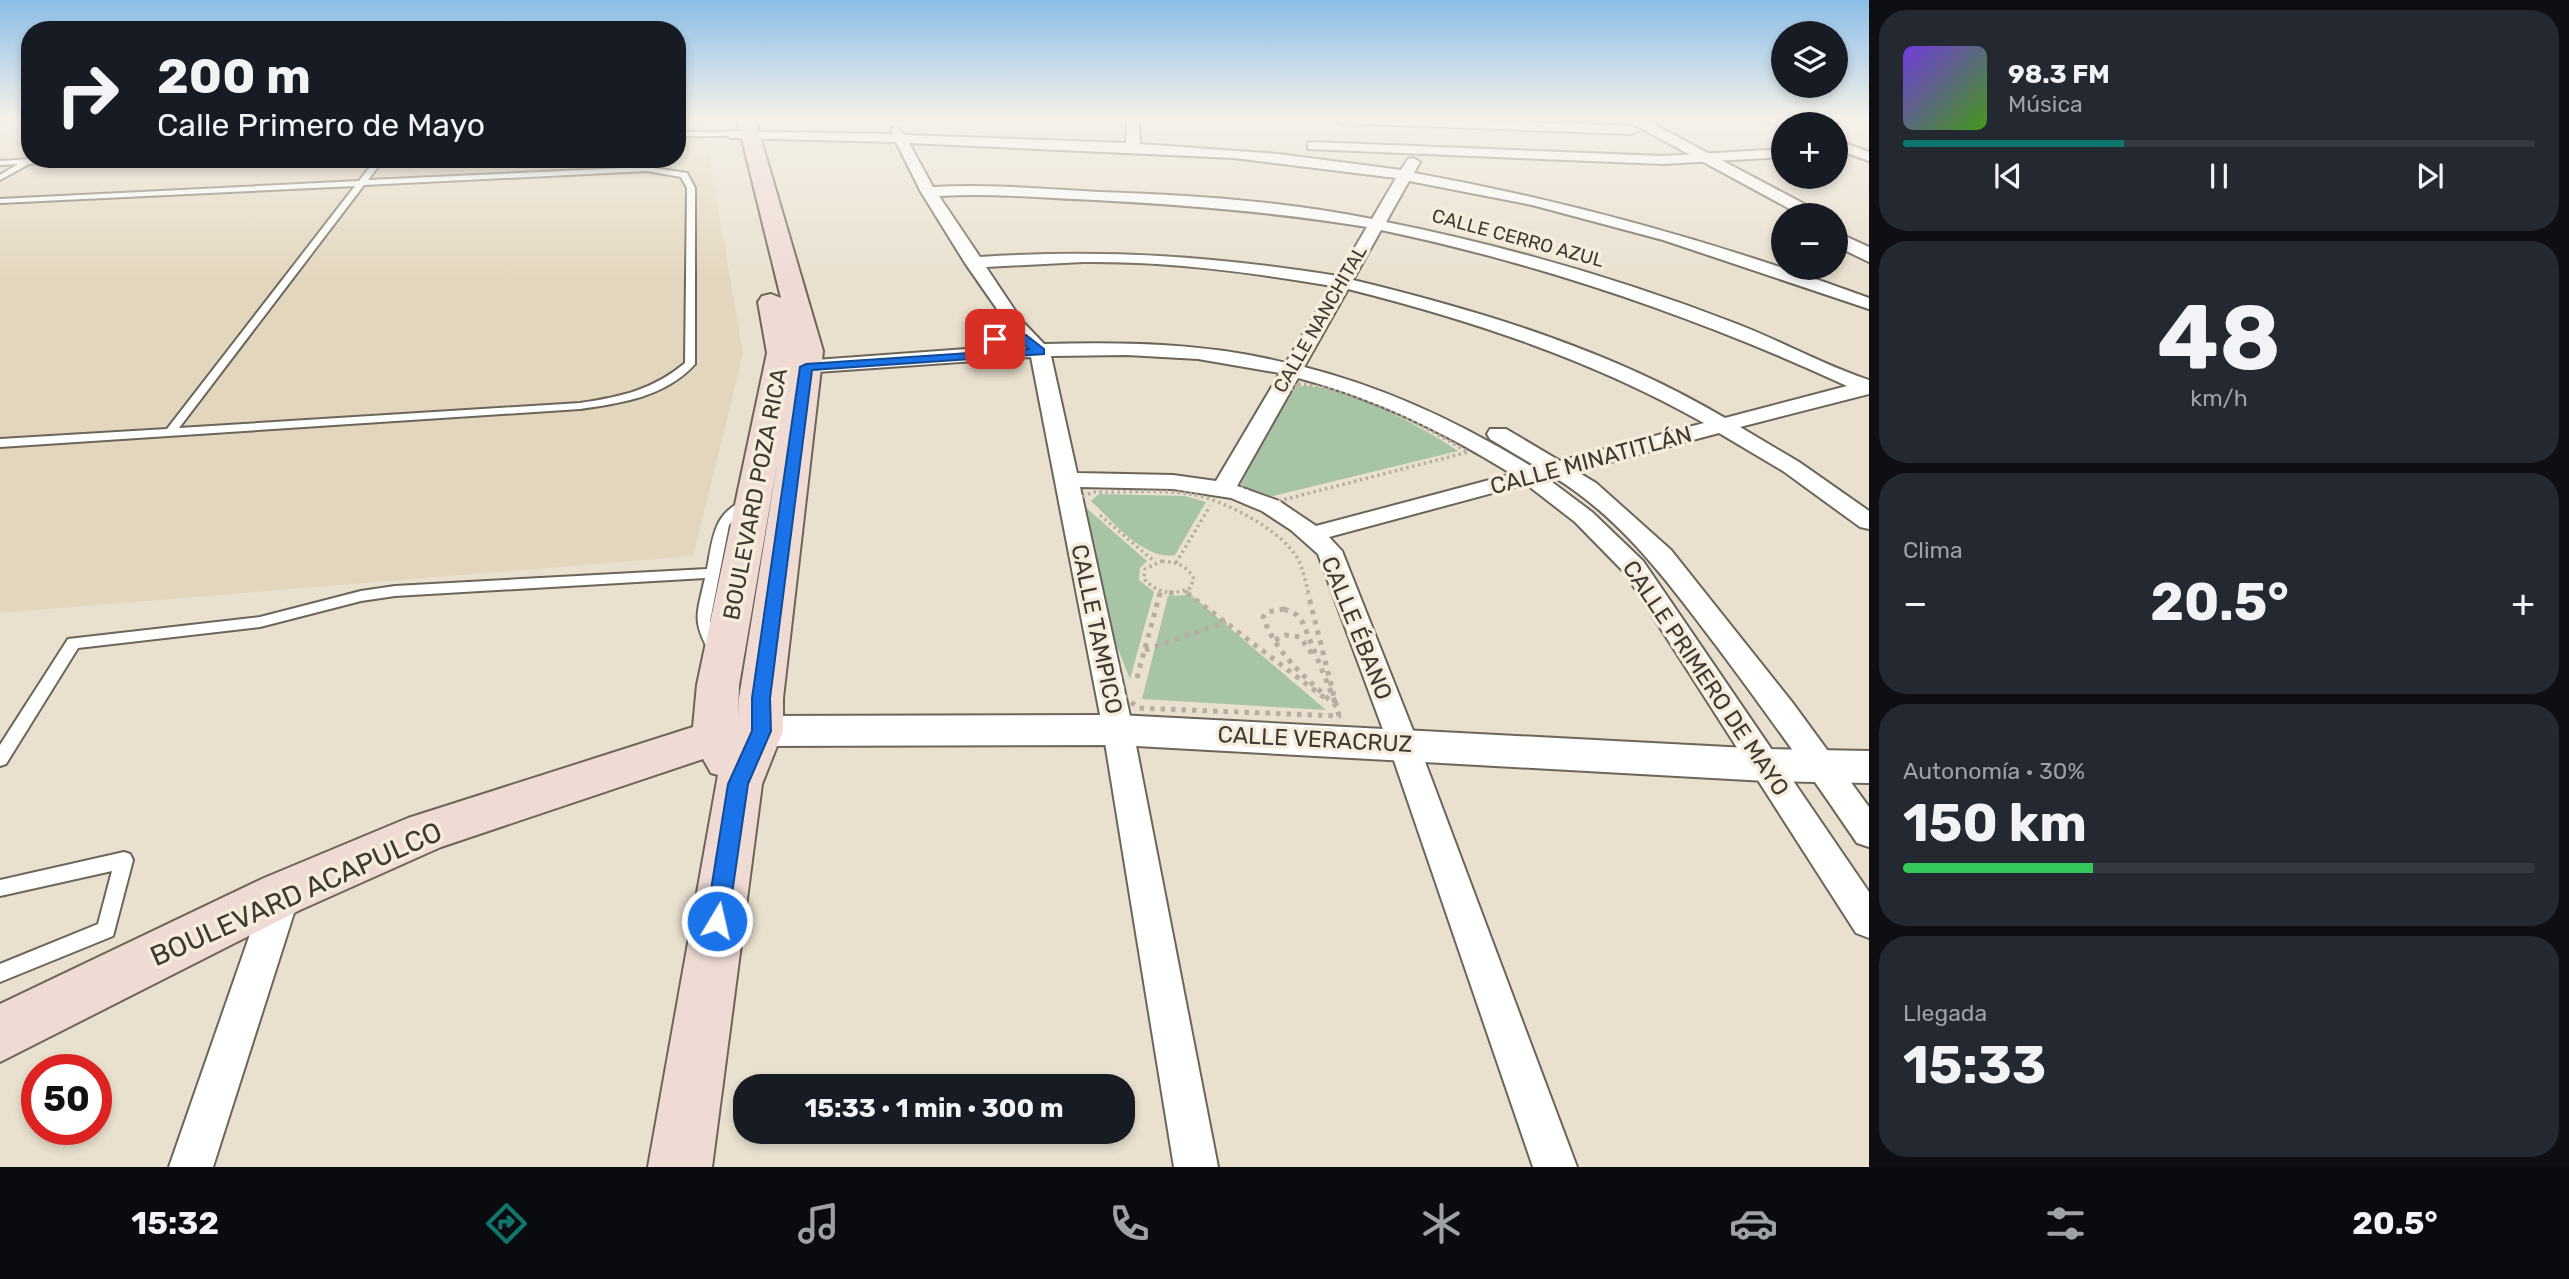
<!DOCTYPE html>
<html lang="es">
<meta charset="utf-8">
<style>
body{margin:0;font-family:Rubik,sans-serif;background:#242831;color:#f1f3f6;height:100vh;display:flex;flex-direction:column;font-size:26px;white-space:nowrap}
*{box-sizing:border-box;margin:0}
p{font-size:23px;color:#9ea1a6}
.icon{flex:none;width:38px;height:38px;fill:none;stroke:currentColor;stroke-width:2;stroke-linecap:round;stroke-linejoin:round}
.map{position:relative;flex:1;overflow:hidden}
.panel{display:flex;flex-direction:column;gap:10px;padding:10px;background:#0d0f14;width:700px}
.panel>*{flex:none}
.hud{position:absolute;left:21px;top:21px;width:665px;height:147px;border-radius:28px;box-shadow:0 4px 10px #0003;background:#171b24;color:#f1f3f6;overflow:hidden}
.controls{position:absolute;left:1771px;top:21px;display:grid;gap:14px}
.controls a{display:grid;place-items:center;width:77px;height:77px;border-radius:50%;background:#171b24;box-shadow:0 4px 10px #0003;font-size:35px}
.speed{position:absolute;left:21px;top:1054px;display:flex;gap:14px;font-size:35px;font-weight:700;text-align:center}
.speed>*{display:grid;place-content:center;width:91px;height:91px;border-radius:50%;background:#171b24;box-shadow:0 4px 10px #0003;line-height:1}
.speed .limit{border:10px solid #d22;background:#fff;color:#111}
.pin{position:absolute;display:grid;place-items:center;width:60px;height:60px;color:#fff;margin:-30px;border-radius:14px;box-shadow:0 4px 10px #0006}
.me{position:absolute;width:77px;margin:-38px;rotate:9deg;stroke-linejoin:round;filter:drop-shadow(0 0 5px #0008)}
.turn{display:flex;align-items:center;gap:24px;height:147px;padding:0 21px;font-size:32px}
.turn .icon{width:91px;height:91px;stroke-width:2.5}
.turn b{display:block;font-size:49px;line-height:60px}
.big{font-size:52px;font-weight:700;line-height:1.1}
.panel .widget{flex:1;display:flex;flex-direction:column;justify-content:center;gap:10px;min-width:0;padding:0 24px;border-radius:28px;background:#242831}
.panel .dial{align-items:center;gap:0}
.dial b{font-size:91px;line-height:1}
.song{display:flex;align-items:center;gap:21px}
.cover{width:84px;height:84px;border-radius:10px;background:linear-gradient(135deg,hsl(260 70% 55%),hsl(100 70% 35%))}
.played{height:7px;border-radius:4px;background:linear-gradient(90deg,#0f766e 35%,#363941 35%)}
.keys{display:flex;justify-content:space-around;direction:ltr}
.heat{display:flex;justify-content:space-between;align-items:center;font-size:38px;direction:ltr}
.charge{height:10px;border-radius:5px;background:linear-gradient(90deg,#34c759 30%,#363941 0)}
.trip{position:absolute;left:733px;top:1074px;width:402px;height:70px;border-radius:28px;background:#171b24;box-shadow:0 4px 10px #0003;font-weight:700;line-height:70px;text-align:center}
.tabs{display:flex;height:112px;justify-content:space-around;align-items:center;background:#090b0e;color:#9ea1a6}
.tabs .icon{width:49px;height:49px}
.tabs .on{color:#0f766e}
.tabs b{font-size:32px;color:#f1f3f6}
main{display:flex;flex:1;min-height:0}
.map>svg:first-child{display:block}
</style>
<main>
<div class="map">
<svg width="1869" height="1167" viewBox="0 0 1869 1167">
<rect width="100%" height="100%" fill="#e9e0cf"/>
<path fill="#e3d6be" d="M0,119h30v40h647v-40h26l40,235 -50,202 -693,57z"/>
<path fill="#a8c4a7" d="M1300,386c43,-2 124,41 158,65l-193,47 -27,-15 55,-94z
M1099,494l86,2 21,6 -31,53c-31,6 -63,-35 -84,-54z
M1084,506l63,55 -7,7 -1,12 15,12 -24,87 -14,-35z
M1191,595l135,115 -184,-11 26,-103z"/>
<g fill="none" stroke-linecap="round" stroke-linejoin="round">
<defs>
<path id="service" d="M677,132h54l4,2 -4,2h-54z
M30,159h53l-54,5 -29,16v-5l18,-11 -18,1v-4z
M376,159h8l-16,21 279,-13 40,6 8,15v176c-30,33 -73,39 -115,45l-580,38v-8l167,-10 188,-243 -355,17v-4l359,-18zM647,171l34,6 6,11 -2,175c-32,27 -65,34 -105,40l-401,25 185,-243z
M747,500l5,1 1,3c-7,8 -17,12 -24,21l-19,96 4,14 11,17 -3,4h-10c-21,-35 -15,-41 -7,-78l-310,18 -34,5 -101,26 -182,21 -72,116 -6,2v-21l68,-106 192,-22 101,-26 34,-5 312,-17c6,-30 6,-58 40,-69z
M124,852l6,2 3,6 -20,76 -113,46v-18l98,-40 14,-53 -112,25v-16z"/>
<path id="minor" d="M1127,119h12l1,25 139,10 122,16 7,-11 5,-1 7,4 -6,11c156,28 307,71 455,125v11l-206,-69 -131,-35 -123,-24 -23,41c120,24 237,58 351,102 44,17 87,41 132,56v14l-129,33 59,35 70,49v18l-9,-2 -77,-56 -64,-38 -143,38 20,12 75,67 121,152 77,105v40l-12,-4c-45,-66 -91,-131 -139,-195 -48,-63 -95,-129 -164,-171l-6,2 44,33 51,49 226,331v46l-13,-5 -231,-360 -50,-51 -49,-38 -197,53 13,14 76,192 159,424h-44l-145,-424 -70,-189 -27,-24 -29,-19 -31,-13 -58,-9 -93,-2 53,243 85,437h-44l-71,-437 -72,-373 -243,17 -10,-6 10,-6 234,-17 -57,-82 -44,-71 -25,-50 -165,-4 -7,-4 2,-3 166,3v-6l5,-1 8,8 221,8zM909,143l325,15 162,20 -24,41c-90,-18 -181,-24 -272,-27 -56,-3 -111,-8 -167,-5zM939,196c52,-3 104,2 156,4 92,5 181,12 272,27l-29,49c-126,-20 -231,-27 -358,-19zM1381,230c162,34 316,87 466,156l-122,32c-114,-68 -244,-107 -372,-138zM1083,262c84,-1 166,10 249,24l-46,77c-79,-20 -161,-21 -242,-19l-22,-23 -36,-54zM1348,289c123,31 245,71 356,134l-144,38 -54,-32h-16l-3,5 3,5 47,28 -3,1c-73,-45 -147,-80 -230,-101zM1127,355l71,4 82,14 -64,108 -43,-6 -96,-2 -26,-117zM1298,378c77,20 146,54 214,96l-196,52 -37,-25 -42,-15z
M1336,119h109l187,7 7,4 -7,4 -290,-11z
M1764,119h18l7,5h-6v4z
M1836,140l33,12v9l-33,-12z
M1313,142l350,14 120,-7v8l-120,7 -355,-15v-6z
M282,878l12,5 6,11 -87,273h-44l95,-273 6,-11z"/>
<path id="tertiary" d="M1624,119h20l181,96h-24z
M1836,232l33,15v15l-33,-16z
M1118,715l648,34 103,2v32l-103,-2 -648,-36 -357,1 -14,-5 -5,-10 5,-10 14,-5z"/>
<path id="secondary" d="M737,119h18l68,232 -40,347v33l-21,53 -50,383h-64l70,-392 -7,-2 -8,-14 -262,88 -141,63 -300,152v-58l264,-126 144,-60 285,-91 4,-42 70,-332 -9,-51 4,-6 9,-2 10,4zM777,464l-38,234 -1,19 1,-32z"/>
</defs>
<use href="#service" stroke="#6d6557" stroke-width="4"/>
<use href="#minor" stroke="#6d6557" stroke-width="4"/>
<use href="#tertiary" stroke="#6d6557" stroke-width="4"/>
<use href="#secondary" stroke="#6d6557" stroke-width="4"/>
<path stroke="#b6aea0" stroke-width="3.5" stroke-dasharray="2.5 3.5" stroke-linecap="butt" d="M1298,384c62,5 117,37 170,68l-197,51 -37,-19 50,-87z
M1100,515l55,47
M1162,561c14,1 25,4 32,18l-4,9c-18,8 -33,5 -46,-9l1,-10z
M1176,563l34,-57
M1185,591l5,4
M1099,595l-19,-81v-16l13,-6c31,1 66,-3 97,2 32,5 91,35 108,65 5,10 8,24 11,36
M1160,595l1,-4"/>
<path stroke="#b6aea0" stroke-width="5" stroke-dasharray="4.5 6" stroke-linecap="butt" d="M1099,593l25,103 14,12 201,8 -31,-123
M1169,593h5
M1187,593l139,106
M1284,609l13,6 6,8 34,84c-29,-28 -60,-51 -74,-90l4,-5z
M1275,640l11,-5 14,2 14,20
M1145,650l81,-28
M1137,678l23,-85"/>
<use href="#service" fill="#fff" fill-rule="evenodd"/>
<use href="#minor" fill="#fff" fill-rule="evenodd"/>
<use href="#tertiary" fill="#fff" fill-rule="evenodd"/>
<use href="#secondary" fill="#efdad4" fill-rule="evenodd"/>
</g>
<linearGradient id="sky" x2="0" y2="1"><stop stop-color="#8bbee8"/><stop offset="0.42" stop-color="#f5f1e9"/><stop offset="1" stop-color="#f5f1e9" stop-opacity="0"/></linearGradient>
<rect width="1869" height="282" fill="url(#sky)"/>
<path fill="#1a73e8" stroke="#114b97" stroke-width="2" d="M1026,335l18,14v5l-232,16 -42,328 1,33 -23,53 -20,137 -3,7 -8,3 -8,-3 -3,-7 22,-137 24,-53v-33l48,-331 6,-3 223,-15 -10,-8 -24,1 -6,-3 6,-4z"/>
<g text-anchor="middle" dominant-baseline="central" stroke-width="7" stroke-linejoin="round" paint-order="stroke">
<g font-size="19" fill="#3e3a33" stroke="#f7eddc">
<text transform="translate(1518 238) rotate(15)">CALLE CERRO AZUL</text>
<text transform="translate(1320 319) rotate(-60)">CALLE NANCHITAL</text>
</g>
<g font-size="23" fill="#3e3a33" stroke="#f7eddc">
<text transform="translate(1591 460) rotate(-15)">CALLE MINATITLÁN</text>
<text transform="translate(755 494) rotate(-79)">BOULEVARD POZA RICA</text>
<text transform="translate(1357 628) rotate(68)">CALLE ÉBANO</text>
<text transform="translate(1097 629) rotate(78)">CALLE TAMPICO</text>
<text transform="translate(1706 678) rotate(56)">CALLE PRIMERO DE MAYO</text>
<text transform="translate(1315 739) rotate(3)">CALLE VERACRUZ</text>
</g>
<g font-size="28" fill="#3e3a33" stroke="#f7eddc">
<text transform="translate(296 894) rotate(-24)">BOULEVARD ACAPULCO</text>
</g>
</g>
</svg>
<div class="controls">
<a><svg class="icon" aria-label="layers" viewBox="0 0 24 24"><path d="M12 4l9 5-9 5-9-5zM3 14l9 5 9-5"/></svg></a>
<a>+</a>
<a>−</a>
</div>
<div class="speed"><div class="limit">50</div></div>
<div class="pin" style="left:995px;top:339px;background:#d93025"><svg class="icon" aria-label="arrive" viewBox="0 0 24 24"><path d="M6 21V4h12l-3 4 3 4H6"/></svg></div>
<svg class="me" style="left:717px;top:921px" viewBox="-20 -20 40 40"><circle r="17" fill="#1a73e8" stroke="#fff" stroke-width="3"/><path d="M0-11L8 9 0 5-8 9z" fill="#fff"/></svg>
<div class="trip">15:33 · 1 min · 300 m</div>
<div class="hud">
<div class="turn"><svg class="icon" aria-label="right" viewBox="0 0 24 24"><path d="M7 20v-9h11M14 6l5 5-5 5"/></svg><div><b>200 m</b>Calle Primero de Mayo</div></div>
</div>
</div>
<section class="panel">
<div class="widget">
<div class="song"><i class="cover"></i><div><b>98.3 FM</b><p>Música</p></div></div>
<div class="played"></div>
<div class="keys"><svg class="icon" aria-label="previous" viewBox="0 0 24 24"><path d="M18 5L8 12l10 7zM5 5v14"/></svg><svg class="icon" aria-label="pause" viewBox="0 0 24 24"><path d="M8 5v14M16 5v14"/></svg><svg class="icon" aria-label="next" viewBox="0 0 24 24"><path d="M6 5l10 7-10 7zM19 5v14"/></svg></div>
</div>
<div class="widget dial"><b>48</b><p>km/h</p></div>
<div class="widget"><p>Clima</p>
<div class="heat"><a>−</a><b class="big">20.5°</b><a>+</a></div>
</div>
<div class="widget"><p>Autonomía · 30%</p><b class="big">150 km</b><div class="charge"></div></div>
<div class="widget"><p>Llegada</p><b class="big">15:33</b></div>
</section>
</main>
<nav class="tabs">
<b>15:32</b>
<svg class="icon on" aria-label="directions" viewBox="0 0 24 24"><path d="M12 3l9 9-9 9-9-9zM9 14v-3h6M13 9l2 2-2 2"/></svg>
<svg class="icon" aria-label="music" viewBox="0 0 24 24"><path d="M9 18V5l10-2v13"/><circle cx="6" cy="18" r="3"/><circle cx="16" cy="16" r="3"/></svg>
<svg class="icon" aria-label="phone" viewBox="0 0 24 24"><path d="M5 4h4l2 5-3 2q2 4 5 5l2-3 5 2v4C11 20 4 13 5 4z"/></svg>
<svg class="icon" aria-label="climate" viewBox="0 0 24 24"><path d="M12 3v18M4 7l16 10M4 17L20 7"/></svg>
<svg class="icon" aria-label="car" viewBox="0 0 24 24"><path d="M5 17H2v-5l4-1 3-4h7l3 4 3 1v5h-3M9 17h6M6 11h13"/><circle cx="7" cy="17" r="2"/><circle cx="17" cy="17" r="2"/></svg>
<svg class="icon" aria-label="filters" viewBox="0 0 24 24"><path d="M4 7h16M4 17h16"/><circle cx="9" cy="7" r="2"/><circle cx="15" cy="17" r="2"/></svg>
<b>20.5°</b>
</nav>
